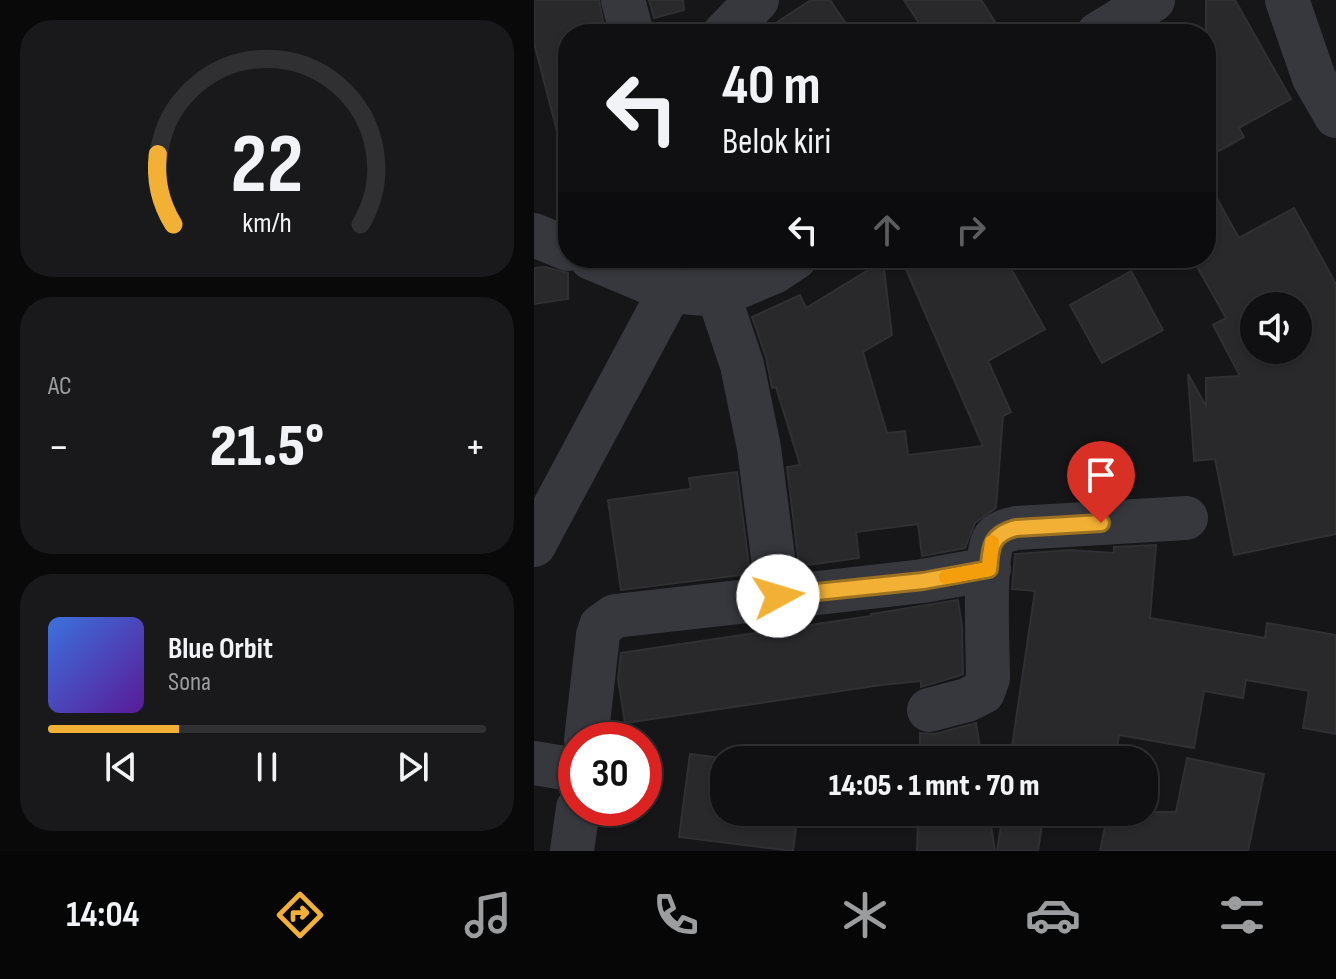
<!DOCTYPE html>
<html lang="id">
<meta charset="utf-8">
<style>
body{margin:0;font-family:"Sofia Sans Condensed",sans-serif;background:#19191b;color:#f1f3f6;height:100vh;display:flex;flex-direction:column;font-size:30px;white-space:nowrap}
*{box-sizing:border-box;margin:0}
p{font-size:26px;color:#9c9d9f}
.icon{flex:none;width:44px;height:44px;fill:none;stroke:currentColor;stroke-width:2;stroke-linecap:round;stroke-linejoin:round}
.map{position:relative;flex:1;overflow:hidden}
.drawer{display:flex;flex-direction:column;gap:20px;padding:20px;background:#09090a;width:534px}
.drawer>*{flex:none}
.top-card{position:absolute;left:24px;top:24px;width:658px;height:244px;border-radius:32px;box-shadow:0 2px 6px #0004,0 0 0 2px #303032;background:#101012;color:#f1f3f6;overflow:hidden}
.controls{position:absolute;left:706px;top:292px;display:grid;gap:16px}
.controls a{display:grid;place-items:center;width:72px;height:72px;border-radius:50%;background:#101012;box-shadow:0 2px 6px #0004,0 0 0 2px #303032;font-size:40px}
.speed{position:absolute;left:24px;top:722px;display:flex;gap:16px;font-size:40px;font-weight:700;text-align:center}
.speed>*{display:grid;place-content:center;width:104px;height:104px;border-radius:50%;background:#101012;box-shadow:0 2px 6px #0004,0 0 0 2px #303032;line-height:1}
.speed .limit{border:12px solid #d22;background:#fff;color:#111}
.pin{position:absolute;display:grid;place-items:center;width:68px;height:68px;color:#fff;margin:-82px -34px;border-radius:50% 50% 50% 0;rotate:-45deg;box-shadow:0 0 8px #0007}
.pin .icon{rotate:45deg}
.me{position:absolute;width:88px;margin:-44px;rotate:84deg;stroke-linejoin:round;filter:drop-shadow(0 0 6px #0008)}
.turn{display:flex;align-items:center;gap:28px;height:168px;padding:0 32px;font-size:36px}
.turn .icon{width:104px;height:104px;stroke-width:2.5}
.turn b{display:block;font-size:56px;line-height:68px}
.lanes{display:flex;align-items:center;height:76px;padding:0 32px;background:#0003;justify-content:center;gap:40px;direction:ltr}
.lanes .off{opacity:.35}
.big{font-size:60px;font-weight:800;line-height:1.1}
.drawer .tile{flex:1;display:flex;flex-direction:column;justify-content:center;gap:12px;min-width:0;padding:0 28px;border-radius:32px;background:#19191b}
.drawer .dial{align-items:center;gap:0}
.dial svg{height:208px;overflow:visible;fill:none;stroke:#303032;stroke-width:7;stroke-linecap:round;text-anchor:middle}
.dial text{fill:#f1f3f6;stroke:none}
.song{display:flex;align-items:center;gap:24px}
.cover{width:96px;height:96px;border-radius:12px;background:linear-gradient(135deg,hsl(220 70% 55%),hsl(270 70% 35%))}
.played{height:8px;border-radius:4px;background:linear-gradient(90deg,#f2b134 30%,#303032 30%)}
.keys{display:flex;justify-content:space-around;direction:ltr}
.heat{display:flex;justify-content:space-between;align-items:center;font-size:44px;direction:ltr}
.trip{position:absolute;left:176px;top:746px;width:448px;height:80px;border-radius:32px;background:#101012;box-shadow:0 2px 6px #0004,0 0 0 2px #303032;font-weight:800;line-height:80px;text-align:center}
.tab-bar{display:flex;height:128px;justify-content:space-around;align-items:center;background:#060607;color:#9c9d9f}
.tab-bar .icon{width:56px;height:56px}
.tab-bar .selected{color:#f2b134}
.tab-bar b{font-size:36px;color:#f1f3f6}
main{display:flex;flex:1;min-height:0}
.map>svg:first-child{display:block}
</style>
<main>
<section class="drawer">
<div class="tile dial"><svg viewBox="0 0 100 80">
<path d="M14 69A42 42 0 1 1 86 69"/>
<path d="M14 69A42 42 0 0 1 8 42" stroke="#f2b134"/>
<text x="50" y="56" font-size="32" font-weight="700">22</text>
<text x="50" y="72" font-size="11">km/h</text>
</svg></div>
<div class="tile"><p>AC</p>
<div class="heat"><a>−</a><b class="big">21.5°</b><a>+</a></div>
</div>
<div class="tile">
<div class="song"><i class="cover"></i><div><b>Blue Orbit</b><p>Sona</p></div></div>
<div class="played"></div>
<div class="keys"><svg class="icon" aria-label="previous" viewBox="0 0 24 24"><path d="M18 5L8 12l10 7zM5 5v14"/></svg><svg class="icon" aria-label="pause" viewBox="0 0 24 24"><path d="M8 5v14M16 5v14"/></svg><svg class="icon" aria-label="next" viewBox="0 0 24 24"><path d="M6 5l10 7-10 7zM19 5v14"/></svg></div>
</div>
</section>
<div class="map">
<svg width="802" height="851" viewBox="0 0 802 851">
<rect width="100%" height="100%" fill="#161618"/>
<path fill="#29292c" stroke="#303034" stroke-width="2" fill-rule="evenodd" d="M0,0h65l6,31 -37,3v96l-11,1 -23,-88z
M115,0h34l1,10 -30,8z
M277,0h19l23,34h-94z
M370,0h77l22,34h-77z
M672,0h29l56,99 -52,29 5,9 -38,21z
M672,179l33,59 55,-30 42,76v250l-102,21 -19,-96 -21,2 -6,-87 18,32v-28l34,-2 -27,-51 13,-7 -31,-55 11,-5zM720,306h44v44h-44z
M367,258h104l40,71 -57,32 23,51 -8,4 -7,92 -21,15 -10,25 -43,8 -4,-32 -62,8 3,26 -60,8 -12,-99 13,-2 -24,-78 -4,1 -6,-31 -14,-40 48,-22 6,13 77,-47 9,74 -29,17 24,81 18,-2 3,24 75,-9z
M11,267l23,6v26l-34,5v-36z
M597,271l32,59 -61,33 -32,-58z
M203,472l13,102 -129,16 -13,-90 83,-11 -2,-11z
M622,545l-6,73 115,20 2,-15 69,12v99l-33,-6 6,-37 -63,-11 -3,18 -39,-7 -10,57 -75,-13 -4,25h-105l25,-169 -23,-2 3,-35 55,-4 44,3v-6z
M424,600l4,27 1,47 -5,2 -37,11v-6l-40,4 -256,38 -7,-44 3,-26 250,-37v-2z
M442,723l6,37h-62v-27l15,1z
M156,754l47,6h-13v52h74l-5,39 -114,-14z
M653,758l77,16 -16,77h-148l8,-39h68z
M384,812h71l6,39h-78z
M469,812l40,6 -5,33h-41z"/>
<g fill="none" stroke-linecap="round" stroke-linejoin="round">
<path stroke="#37383d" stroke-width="44" d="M89,0l9,34
M753,0l27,78 22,38
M190,34l33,-34
M564,34l55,-34
M0,235l34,14
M57,258l79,33
M172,258l36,107 17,83 19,148
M0,545l136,-254 49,4 55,-23 21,-14
M395,710l38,-10 16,-8 5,-14c0,-24 -5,-124 6,-139 5,-7 14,-9 22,-11l170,-10
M52,740l12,-105 3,-9 14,-10 308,-35 66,-12
M0,763l42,7
M38,851l6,-43"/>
</g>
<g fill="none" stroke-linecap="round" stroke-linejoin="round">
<defs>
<path id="route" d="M244,596l145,-15 66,-12c1,-23 3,-35 27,-41l85,-5"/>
</defs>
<use href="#route" stroke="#9d7322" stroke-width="20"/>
<use href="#route" stroke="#f2b134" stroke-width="14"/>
<path stroke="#f59e0b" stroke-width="14" d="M412,577l43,-8 3,-27"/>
</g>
</svg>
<div class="controls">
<a><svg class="icon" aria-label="sound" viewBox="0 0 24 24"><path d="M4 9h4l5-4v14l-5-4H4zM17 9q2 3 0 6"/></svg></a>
</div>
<div class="speed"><div class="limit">30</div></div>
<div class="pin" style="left:567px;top:523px;background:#d93025"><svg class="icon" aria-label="arrive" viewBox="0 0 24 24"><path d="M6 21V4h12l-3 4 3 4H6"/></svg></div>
<svg class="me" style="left:244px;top:596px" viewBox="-20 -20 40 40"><circle r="19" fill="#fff"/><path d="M0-13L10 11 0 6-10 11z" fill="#f2b134"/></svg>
<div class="trip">14:05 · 1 mnt · 70 m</div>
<div class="top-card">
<div class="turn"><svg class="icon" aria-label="left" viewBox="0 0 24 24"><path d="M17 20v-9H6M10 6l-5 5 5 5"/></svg><div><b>40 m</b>Belok kiri</div></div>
<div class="lanes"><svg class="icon" aria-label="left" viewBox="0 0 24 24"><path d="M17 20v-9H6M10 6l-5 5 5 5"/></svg><svg class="icon off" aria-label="ahead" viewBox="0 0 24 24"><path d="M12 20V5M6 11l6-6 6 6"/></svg><svg class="icon off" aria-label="right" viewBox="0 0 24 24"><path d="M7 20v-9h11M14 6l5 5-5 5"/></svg></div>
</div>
</div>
</main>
<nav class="tab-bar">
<b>14:04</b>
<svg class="icon selected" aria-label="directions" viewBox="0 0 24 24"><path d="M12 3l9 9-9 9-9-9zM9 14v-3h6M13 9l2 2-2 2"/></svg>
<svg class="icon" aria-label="music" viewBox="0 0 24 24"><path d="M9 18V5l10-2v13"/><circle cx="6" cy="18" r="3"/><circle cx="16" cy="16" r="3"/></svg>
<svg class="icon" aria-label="phone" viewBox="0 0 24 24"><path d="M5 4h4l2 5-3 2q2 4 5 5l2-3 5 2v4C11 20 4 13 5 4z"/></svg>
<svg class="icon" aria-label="climate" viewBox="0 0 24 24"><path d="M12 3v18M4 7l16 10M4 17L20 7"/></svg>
<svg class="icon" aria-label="car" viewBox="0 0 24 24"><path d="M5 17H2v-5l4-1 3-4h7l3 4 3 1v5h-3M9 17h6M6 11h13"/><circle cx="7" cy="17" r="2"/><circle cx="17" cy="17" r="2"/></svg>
<svg class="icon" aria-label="filters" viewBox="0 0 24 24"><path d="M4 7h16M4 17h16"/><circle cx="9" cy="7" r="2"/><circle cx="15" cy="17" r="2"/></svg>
</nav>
